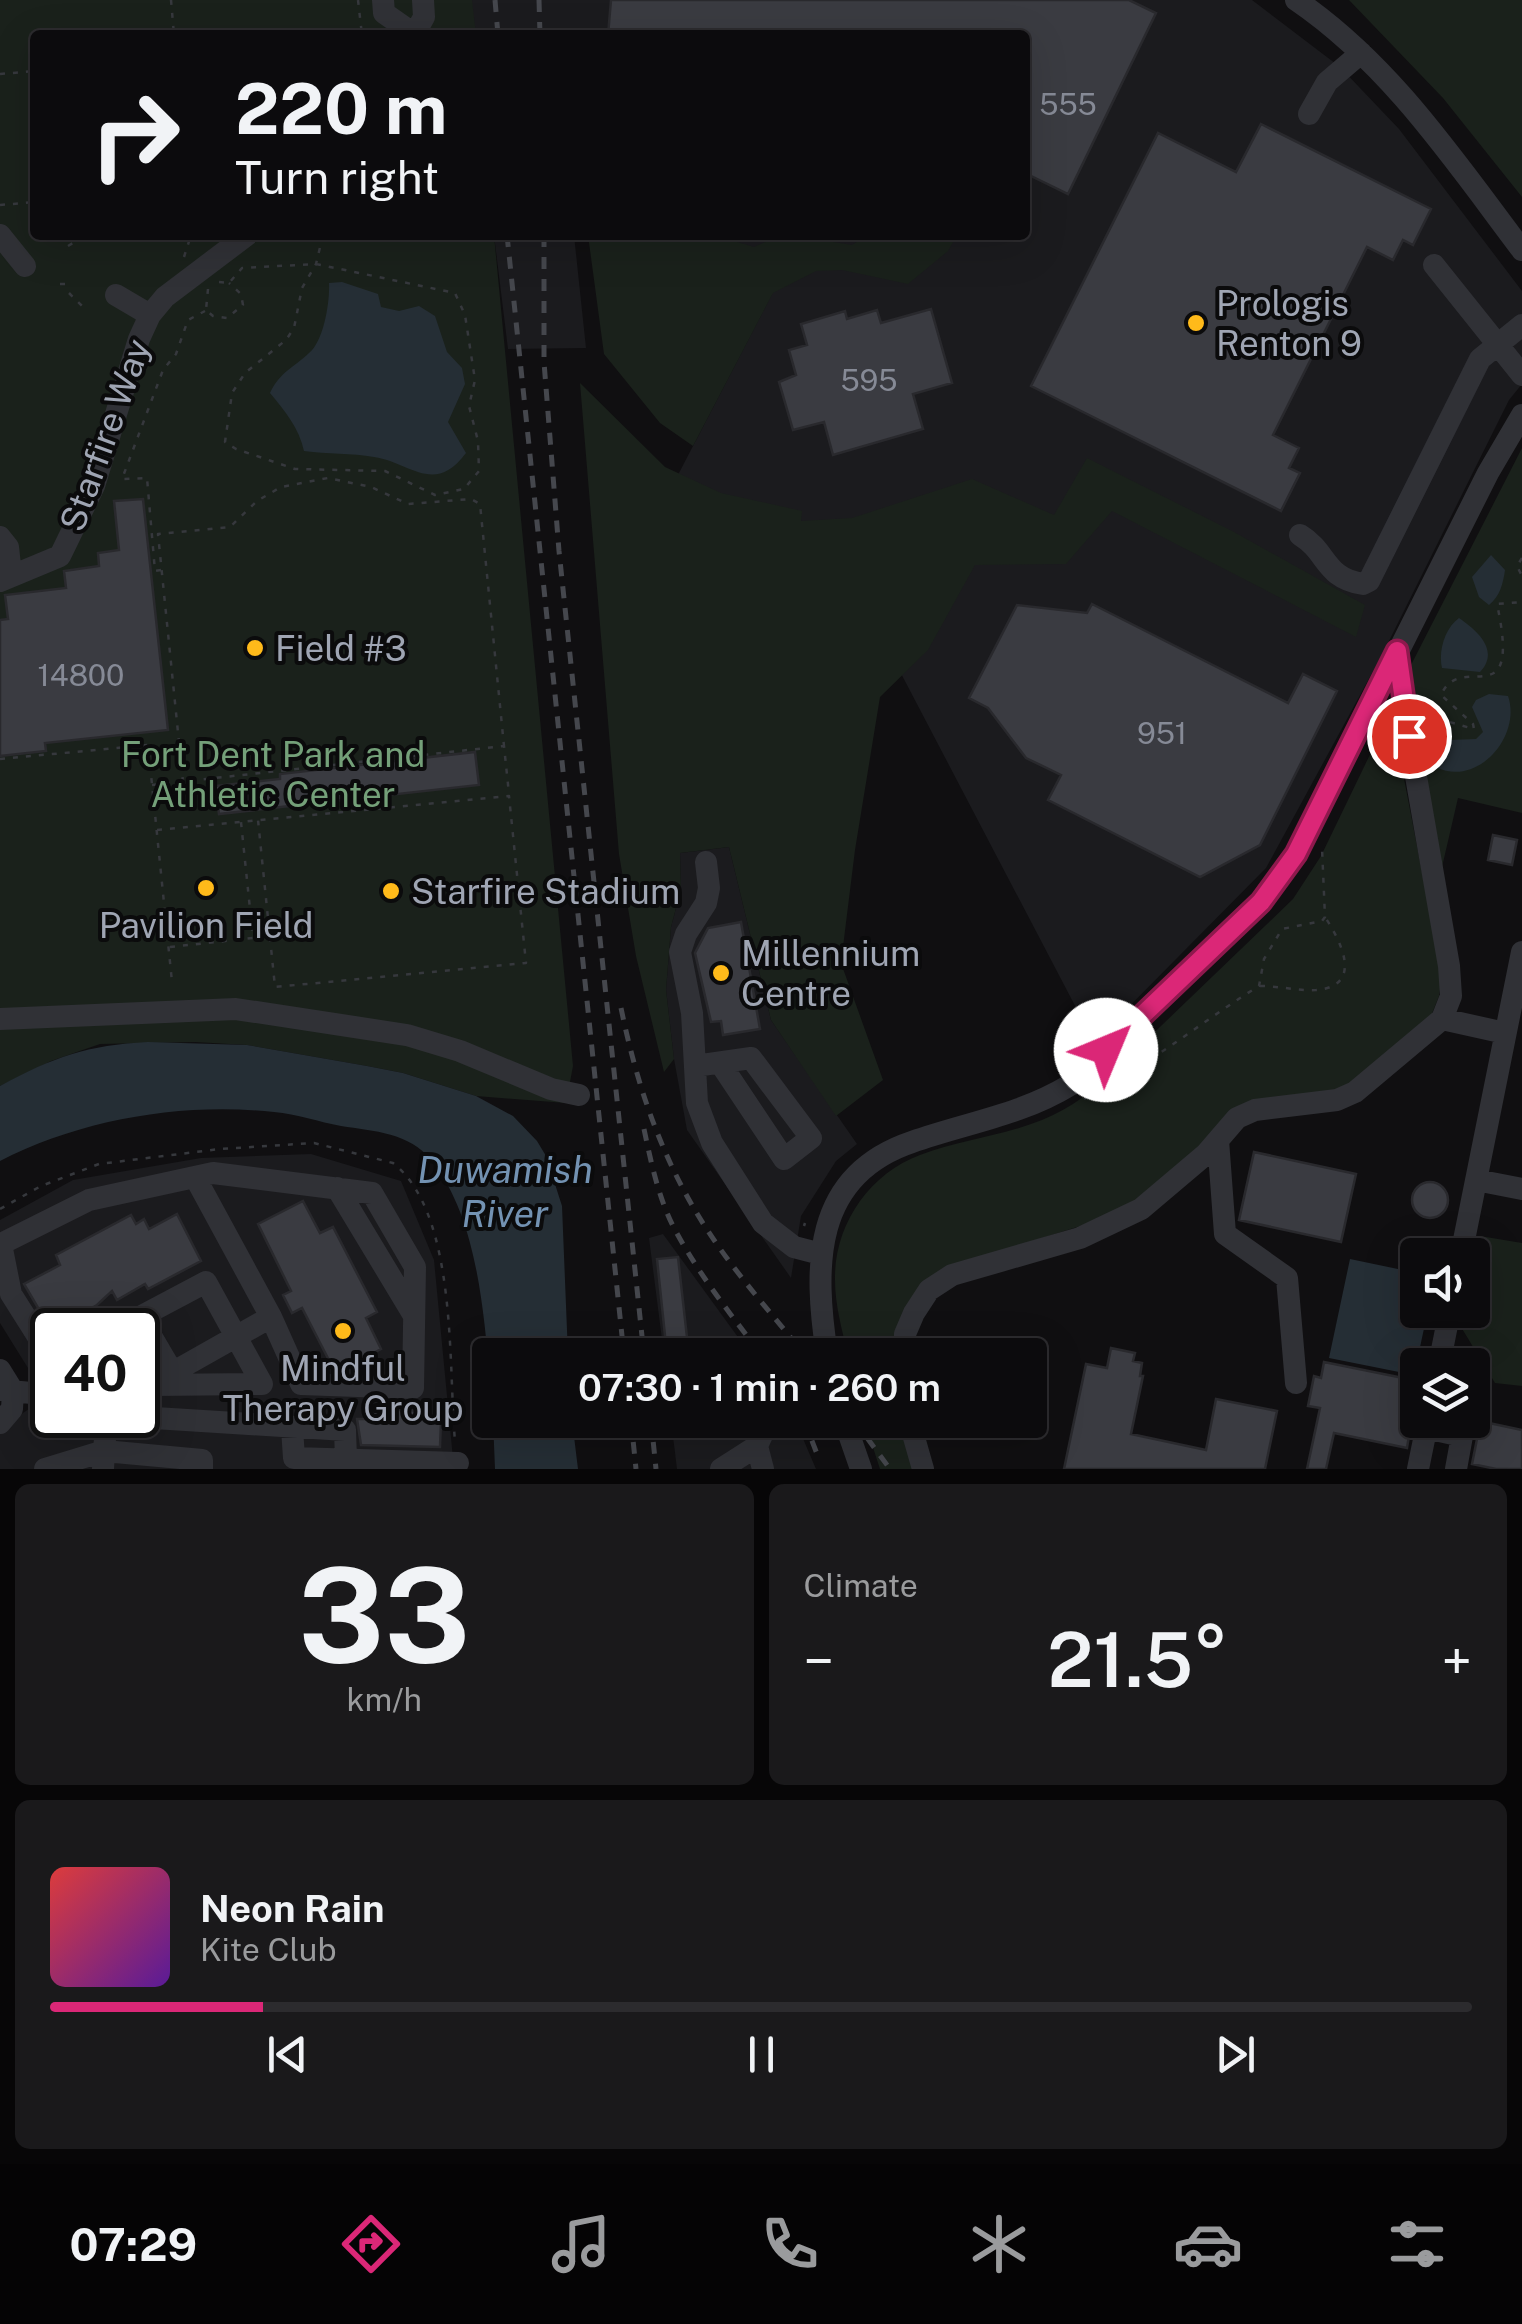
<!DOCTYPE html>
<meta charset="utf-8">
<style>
body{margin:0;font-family:"Public Sans",sans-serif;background:#1a191b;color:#f1f3f6;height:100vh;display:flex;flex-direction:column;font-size:38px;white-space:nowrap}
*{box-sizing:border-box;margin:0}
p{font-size:32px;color:#9a9b9d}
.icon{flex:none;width:55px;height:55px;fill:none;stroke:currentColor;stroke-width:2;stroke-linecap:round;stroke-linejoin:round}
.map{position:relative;height:1469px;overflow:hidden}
.sheet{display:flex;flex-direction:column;gap:15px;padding:15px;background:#070607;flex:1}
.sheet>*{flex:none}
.guide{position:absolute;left:30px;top:30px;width:1000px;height:210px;border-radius:10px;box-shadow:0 10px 40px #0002,0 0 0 2px #2c2b2e;background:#0c0b0d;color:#f1f3f6;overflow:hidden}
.controls{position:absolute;left:1400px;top:1238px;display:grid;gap:20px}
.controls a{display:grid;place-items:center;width:90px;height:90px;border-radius:10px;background:#0c0b0d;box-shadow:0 10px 40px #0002,0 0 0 2px #2c2b2e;font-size:50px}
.speed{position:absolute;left:30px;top:1308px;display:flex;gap:20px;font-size:50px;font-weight:700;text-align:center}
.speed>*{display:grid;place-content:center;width:130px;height:130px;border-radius:50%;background:#0c0b0d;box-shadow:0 10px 40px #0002,0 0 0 2px #2c2b2e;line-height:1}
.speed .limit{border:5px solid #111;border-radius:15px;background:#fff;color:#111}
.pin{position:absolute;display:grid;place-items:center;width:85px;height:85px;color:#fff;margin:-42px;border:5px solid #fff;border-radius:50%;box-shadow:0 2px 10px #0007}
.me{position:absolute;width:110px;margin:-55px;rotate:45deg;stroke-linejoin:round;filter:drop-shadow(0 0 8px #0008)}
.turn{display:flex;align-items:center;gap:35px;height:210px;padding:0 40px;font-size:45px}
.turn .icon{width:130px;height:130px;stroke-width:2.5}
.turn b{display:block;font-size:70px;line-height:85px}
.big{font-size:75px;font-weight:600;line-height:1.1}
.sheet .tile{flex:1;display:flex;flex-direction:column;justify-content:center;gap:15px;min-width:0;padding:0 35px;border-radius:15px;background:#1a191b}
.sheet .dial{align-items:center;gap:0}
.dial b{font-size:130px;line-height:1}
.song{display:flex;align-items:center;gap:30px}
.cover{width:120px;height:120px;border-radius:15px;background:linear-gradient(135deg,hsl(0 70% 55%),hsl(270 70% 35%))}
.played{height:10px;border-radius:5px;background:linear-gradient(90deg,#db2777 15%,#2c2b2e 15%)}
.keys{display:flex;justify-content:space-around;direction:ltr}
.heat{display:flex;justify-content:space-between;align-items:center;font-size:55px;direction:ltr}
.sheet .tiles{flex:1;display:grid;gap:15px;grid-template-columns:1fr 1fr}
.tile:last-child{grid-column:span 2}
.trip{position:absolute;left:472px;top:1338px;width:575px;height:100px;border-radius:10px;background:#0c0b0d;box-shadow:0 10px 40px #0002,0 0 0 2px #2c2b2e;font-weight:600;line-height:100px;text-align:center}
.dock{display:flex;height:160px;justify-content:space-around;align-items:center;background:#050405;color:#9a9b9d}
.dock .icon{width:70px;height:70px}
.dock .selected{color:#db2777}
.dock b{font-size:45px;color:#f1f3f6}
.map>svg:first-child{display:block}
</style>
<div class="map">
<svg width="1522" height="1469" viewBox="0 0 1522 1469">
<rect width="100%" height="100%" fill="#100f11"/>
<path fill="#1b1b1e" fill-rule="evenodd" d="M466,0h786l88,67 59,62 123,162v93l-13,16 -125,251 -118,217 -172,174 -232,-443 -195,-103 105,-202 -78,-59h331v-200h-555z
M494,235h80l12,113 -78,1z
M729,847l42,173 86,124 -21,17 -35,55 -10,62 -104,-148 -13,-71 -8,-69 5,-63 10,-38 -1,-36z
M311,1154l90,27 33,79 20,209h-454v-40l46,-32 -46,-74v-103l73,-40 128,-22zM52,1330h86v85h-86z
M663,1234l88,121h-87l-15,-117z
M671,1420h124l21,49h-139z"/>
<path fill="#1a211b" d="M0,0h472l4,35h-441v200h459l79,831 -7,37 -90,-7 -73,-23 -36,-7 -120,-21 -52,-3 -95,2 -49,17 -51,25z
M1349,0h173v197l-79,-99z
M588,235h147l-1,6 20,6 27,-12h42l4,6 25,4 16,-10h89l-9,16 -40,33 -66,-14 -26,1 -43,22 -80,153 -33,-23 -56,-69z
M580,383l85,84 56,26 81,18 -1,10 51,-3 120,-39 82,36 33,-57 147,74 131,73 -9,32 -244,-126 -46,53 -91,1 -47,85 -48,47 -25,153 -14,113 42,117 -47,36 -65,-96 -42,-173 -49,6 1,36 -10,38 -5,63 8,69 -10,13 -28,-116 -17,-102z
M1522,448v365l-64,-15 -19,82 -28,-215z
M1391,711l51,265 -3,20 -8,20 -87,74 -72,9 -115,90 -64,33 -134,42 -64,77 -2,14h-45c-6,-25 -13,-50 -13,-75 -1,-55 34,-106 85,-125 36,-14 75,-18 111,-31 30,-10 55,-27 78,-48l184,-177 28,-43z
M1480,1236l42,7v143l-27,-3 -34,-56 3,-17h8l1,-38z
M864,1420h41l14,49h-39z"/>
<path fill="#252e35" d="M342,282l36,12 3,13 18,4 20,-5 16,10 12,36 15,16 3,16 -17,38 18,31c-32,43 -56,9 -92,4 -22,-4 -47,-3 -70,-6 -5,-23 -19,-40 -34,-58 10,-21 23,-25 39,-40 15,-12 21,-52 20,-70z
M1491,555l14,15c-2,14 -5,26 -16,35l-10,-8 -7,-20z
M1459,618c19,13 41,33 21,54l-38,-4c-4,-17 3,-40 17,-50z
M1489,694l19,2c14,40 -31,92 -72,71l6,-16 8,-11 26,-1 7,-7 -11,-25 4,-7z
M148,1042l99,3 120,21 36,7 73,23 37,20 24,25 9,15 16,50 6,149h-78v23c-7,-70 -13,-161 -59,-218 -21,-27 -57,-29 -90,-34 -22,-4 -44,-12 -67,-14 -91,-10 -193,7 -274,49v-75c53,-29 88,-41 148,-44z
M1350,1259l67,14 1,37h10l-14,65 -85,-17z
M493,1420h79l6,49h-83z"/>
<path fill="#3a3b41" stroke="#29292d" stroke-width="2.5" d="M611,0h518l27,13 -88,181 -43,-21v-138h-417z
M1261,124l170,85 -18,36 -10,-5 -10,20 -26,-13 -94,188 26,13 -10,20 11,5 -19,38 -250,-125 127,-253 78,39z
M931,309l21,74 -39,11 10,35 -90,26 -9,-33 -31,8 -14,-48 17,-7 -7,-25 18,-5 -6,-21 44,-13 2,8 30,-9 4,13z
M143,499l25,231 -123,13 1,8 -46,5v-136l8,-1 -3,-24 61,-7 -2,-17 35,-5 -1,-13 21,-3 -5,-49z
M1092,604l196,99 15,-29 34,17 -77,154 -60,32 -152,-77 13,-25 -35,-17 -38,-50 -19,-10 48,-93 70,8z
M475,752l4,33 -260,29 -4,-28 65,-7v-5z
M1493,835l24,5 -5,25 -24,-5z
M741,922l19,107 -37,6 -2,-14 -10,1 -16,-69 13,-25z
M1254,1152l102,22 -15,68 -102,-22z
M1412 1200a18 18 0 1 1 36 0a18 18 0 1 1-36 0Z
M303,1201l17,32 13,-6 44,85 -11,6 15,31 -39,21h-8l-32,-62 -10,5 -9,-18 8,-4 -33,-67z
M177,1214l24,47 -53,28 -3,-5 -28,16 -5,-9 -15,14 -46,25 -27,-46 36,-19 -4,-10 75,-40 5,9 8,-5 5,10z
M678,1257l11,98h-22l-10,-96z
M1111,1348l24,5 -2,8 9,2 -2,13h3l-12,58 75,16 10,-51 61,12 -12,58h-201l22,-105 21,4z
M1324,1362l94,19 -11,67 -73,-15 -8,36h-19l13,-61 -12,-2 6,-30 7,2z
M369,1409l60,2v10h12l-1,26 -79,-2 -4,-26h12z
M1475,1420l47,10v39h-26l-24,-5 5,-25z"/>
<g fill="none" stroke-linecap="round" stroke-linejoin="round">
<path stroke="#36383d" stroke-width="2.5" stroke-dasharray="5 8" stroke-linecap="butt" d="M171,0l3,35
M358,0l4,35
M0,74l35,-3
M0,205l35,-3
M68,246l15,-9 18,-2
M184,257l7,-22
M219,282l10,1 13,-15 74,-4 139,29 10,22 10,65 -6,26 9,35 1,30 -15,18 -29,6 -50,-24 -90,-2 -59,-20 -11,-7 7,-49 13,-20 41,-33 8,-12 8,-40 14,-24 7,-29
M60,284h12
M208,289l-2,21 7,6 14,2 16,-13 -2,-11 -12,-11
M69,293l15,15
M1522,558l-5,8 5,10
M161,570l-6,1 -8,-93 -25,1 41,-109 13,-16 12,-34 17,-9
M1425,715l49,14 -1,-5 -32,-29c20,-46 81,25 56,-91l25,-2
M0,759l148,-14 24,237
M183,782l-25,-248 72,-7 27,-26 24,-14 47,-9 43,9 37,17 63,-5 9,5 24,242
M152,785l352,-39 5,48
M157,830l352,-34 17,167 -251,24 -17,-167
M170,947l83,-9 -12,-116
M1260,986c19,0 38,5 56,4 49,-4 24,-50 9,-73
M1084,1099c20,-15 41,-24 62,-37 38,-24 74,-52 113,-76l5,-27 18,-30 40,-8 3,-4 -3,-69
M0,1209l41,-23 58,-22 121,-15 94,-6 79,20c65,51 55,203 62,278
M804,1226l1,-3"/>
<path stroke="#303136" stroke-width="22" d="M383,0l1,13 30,21
M1296,0c94,64 158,160 226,250
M414,35l10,-18 -1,-17
M1309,114l18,-32 34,-29
M0,235l25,31
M1434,265l88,110
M116,295l34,20
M1300,535c28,17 24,43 63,49l6,-3 111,-222 42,-34
M0,537l8,10 3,28
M0,581l60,-25 34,-70 45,-147 11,-24 15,-18 82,-62
M706,862l3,26 -3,15 -20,31 -6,18 12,61 5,90 15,40 51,80 31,24 27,7
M0,1019l236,-10 171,26 53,16 91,38 28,6
M1442,1019l63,14
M695,1066l56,-8 60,80 -27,21 -64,-96
M1218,1140l7,94 62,44 9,105
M1476,1180l46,9
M337,1188l76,126
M1461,1255l61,-303
M110,1330l30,-13
M827,1355c-13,-87 -16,-179 85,-213 54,-19 109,-27 158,-57l191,-182 35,-48 192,-382 34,-58
M905,1355v-21l9,-21 15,-23 23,-15 128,-37 61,-29 65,-55 31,-36 18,-8 82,-10 18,-8 87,-73 9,-23 -2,-30 -44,-253 -8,-62
M52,1359l-41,-65 -10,-50 88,-44 124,-27 159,20 43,74 -2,121 -112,-4 -30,-67 -76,-140
M1439,1365l11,-55
M0,1370l13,21
M153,1385l109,-1 -56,-102 -66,35 33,56
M0,1390l52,5
M138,1392l133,-75
M107,1415l238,15 1,29
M844,1420l17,49
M909,1420l14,49
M0,1423l12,-14 1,-18
M292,1428l2,30 164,5
M1426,1428l36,8 -6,33
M45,1469l59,-18 3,-36
M103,1469l1,-18 98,9v9
M721,1469l36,-23
M763,1469l-6,-23 12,-26
M1418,1469l10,-49"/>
<path stroke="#45474d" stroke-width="5" stroke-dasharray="12 10" stroke-linecap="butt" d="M495,0l3,35
M539,0l1,35
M507,235l117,1120
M544,235v127l15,189 85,804
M621,1008c16,78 41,152 85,220 29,45 66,86 99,127
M644,1129c7,33 14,67 29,97 24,46 57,88 89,129
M631,1420l5,49
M651,1420l5,49
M804,1420l15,39
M854,1420l36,49"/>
</g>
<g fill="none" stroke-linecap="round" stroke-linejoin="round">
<defs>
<path id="route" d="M1106,1050l155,-148 35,-48 101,-203 12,85"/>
</defs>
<use href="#route" stroke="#8e194d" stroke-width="25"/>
<use href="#route" stroke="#db2777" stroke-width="18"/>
</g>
<g fill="#ffba1a" stroke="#0b0b0c" stroke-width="4">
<circle cx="1196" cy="323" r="10"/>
<circle cx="255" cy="648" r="10"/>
<circle cx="206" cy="888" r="10"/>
<circle cx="391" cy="891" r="10"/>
<circle cx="721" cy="973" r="10"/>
<circle cx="343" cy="1331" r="10"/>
</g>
<g text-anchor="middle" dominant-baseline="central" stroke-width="8" stroke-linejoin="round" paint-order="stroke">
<g font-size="30" fill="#868a96">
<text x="1068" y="104">555</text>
<text x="869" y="380">595</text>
<text x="81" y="675">14800</text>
<text x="1162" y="733">951</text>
</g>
<g font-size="35" fill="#9fa5b3" stroke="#0b0b0c" text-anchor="start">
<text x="1216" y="303">Prologis<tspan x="1216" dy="40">Renton 9</tspan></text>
<text x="275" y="648">Field #3</text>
<text x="411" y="891">Starfire Stadium</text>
<text x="206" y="925" text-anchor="middle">Pavilion Field</text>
<text x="741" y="953">Millennium<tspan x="741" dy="40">Centre</tspan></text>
<text x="343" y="1368" text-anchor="middle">Mindful<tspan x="343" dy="40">Therapy Group</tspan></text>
</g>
<g font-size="35" fill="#9fa5b3" stroke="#0b0b0c">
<text transform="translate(105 435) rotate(-70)">Starfire Way</text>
</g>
<g font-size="35" fill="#74a079" stroke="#0b0b0c">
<text x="273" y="754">Fort Dent Park and<tspan x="273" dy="40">Athletic Center</tspan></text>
</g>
<g font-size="38" font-style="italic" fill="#7392b2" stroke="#0b0b0c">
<text x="505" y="1169">Duwamish<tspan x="505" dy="44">River</tspan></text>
</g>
</g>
</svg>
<div class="controls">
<a><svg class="icon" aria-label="sound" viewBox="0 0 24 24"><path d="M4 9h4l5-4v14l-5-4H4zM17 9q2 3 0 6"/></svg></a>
<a><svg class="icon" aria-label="layers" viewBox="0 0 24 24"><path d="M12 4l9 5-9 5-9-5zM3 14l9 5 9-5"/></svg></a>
</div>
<div class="speed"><div class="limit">40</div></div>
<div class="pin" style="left:1409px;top:736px;background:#d93025"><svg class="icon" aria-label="arrive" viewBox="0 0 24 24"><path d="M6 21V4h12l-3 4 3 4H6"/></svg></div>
<svg class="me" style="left:1106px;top:1050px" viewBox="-20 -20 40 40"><circle r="19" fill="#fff"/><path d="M0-13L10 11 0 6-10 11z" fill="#db2777"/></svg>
<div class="trip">07:30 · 1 min · 260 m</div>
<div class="guide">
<div class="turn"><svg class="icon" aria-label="right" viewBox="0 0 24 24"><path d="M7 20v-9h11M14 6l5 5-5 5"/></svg><div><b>220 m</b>Turn right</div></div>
</div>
</div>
<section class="sheet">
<div class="tiles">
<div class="tile dial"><b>33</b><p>km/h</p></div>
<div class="tile"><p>Climate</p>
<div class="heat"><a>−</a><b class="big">21.5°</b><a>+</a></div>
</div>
<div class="tile">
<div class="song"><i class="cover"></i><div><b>Neon Rain</b><p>Kite Club</p></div></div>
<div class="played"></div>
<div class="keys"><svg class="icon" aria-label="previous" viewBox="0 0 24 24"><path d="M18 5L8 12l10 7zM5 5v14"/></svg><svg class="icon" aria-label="pause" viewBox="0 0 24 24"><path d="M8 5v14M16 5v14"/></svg><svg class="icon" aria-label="next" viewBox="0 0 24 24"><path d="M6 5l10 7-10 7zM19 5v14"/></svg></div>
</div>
</div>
</section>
<nav class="dock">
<b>07:29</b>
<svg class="icon selected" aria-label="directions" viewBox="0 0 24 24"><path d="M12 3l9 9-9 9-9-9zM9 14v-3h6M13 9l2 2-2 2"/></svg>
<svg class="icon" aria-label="music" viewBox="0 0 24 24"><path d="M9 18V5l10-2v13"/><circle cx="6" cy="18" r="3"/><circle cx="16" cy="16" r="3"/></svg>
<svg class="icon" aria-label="phone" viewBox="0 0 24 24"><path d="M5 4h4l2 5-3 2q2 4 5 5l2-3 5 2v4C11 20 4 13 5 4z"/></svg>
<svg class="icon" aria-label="climate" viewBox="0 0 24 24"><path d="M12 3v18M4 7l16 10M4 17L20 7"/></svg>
<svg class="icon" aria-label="car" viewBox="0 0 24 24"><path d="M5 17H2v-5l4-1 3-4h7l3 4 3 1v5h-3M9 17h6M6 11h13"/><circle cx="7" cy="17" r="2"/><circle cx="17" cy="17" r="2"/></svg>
<svg class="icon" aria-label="filters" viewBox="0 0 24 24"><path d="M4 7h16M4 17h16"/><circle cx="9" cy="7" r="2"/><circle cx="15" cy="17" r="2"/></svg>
</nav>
